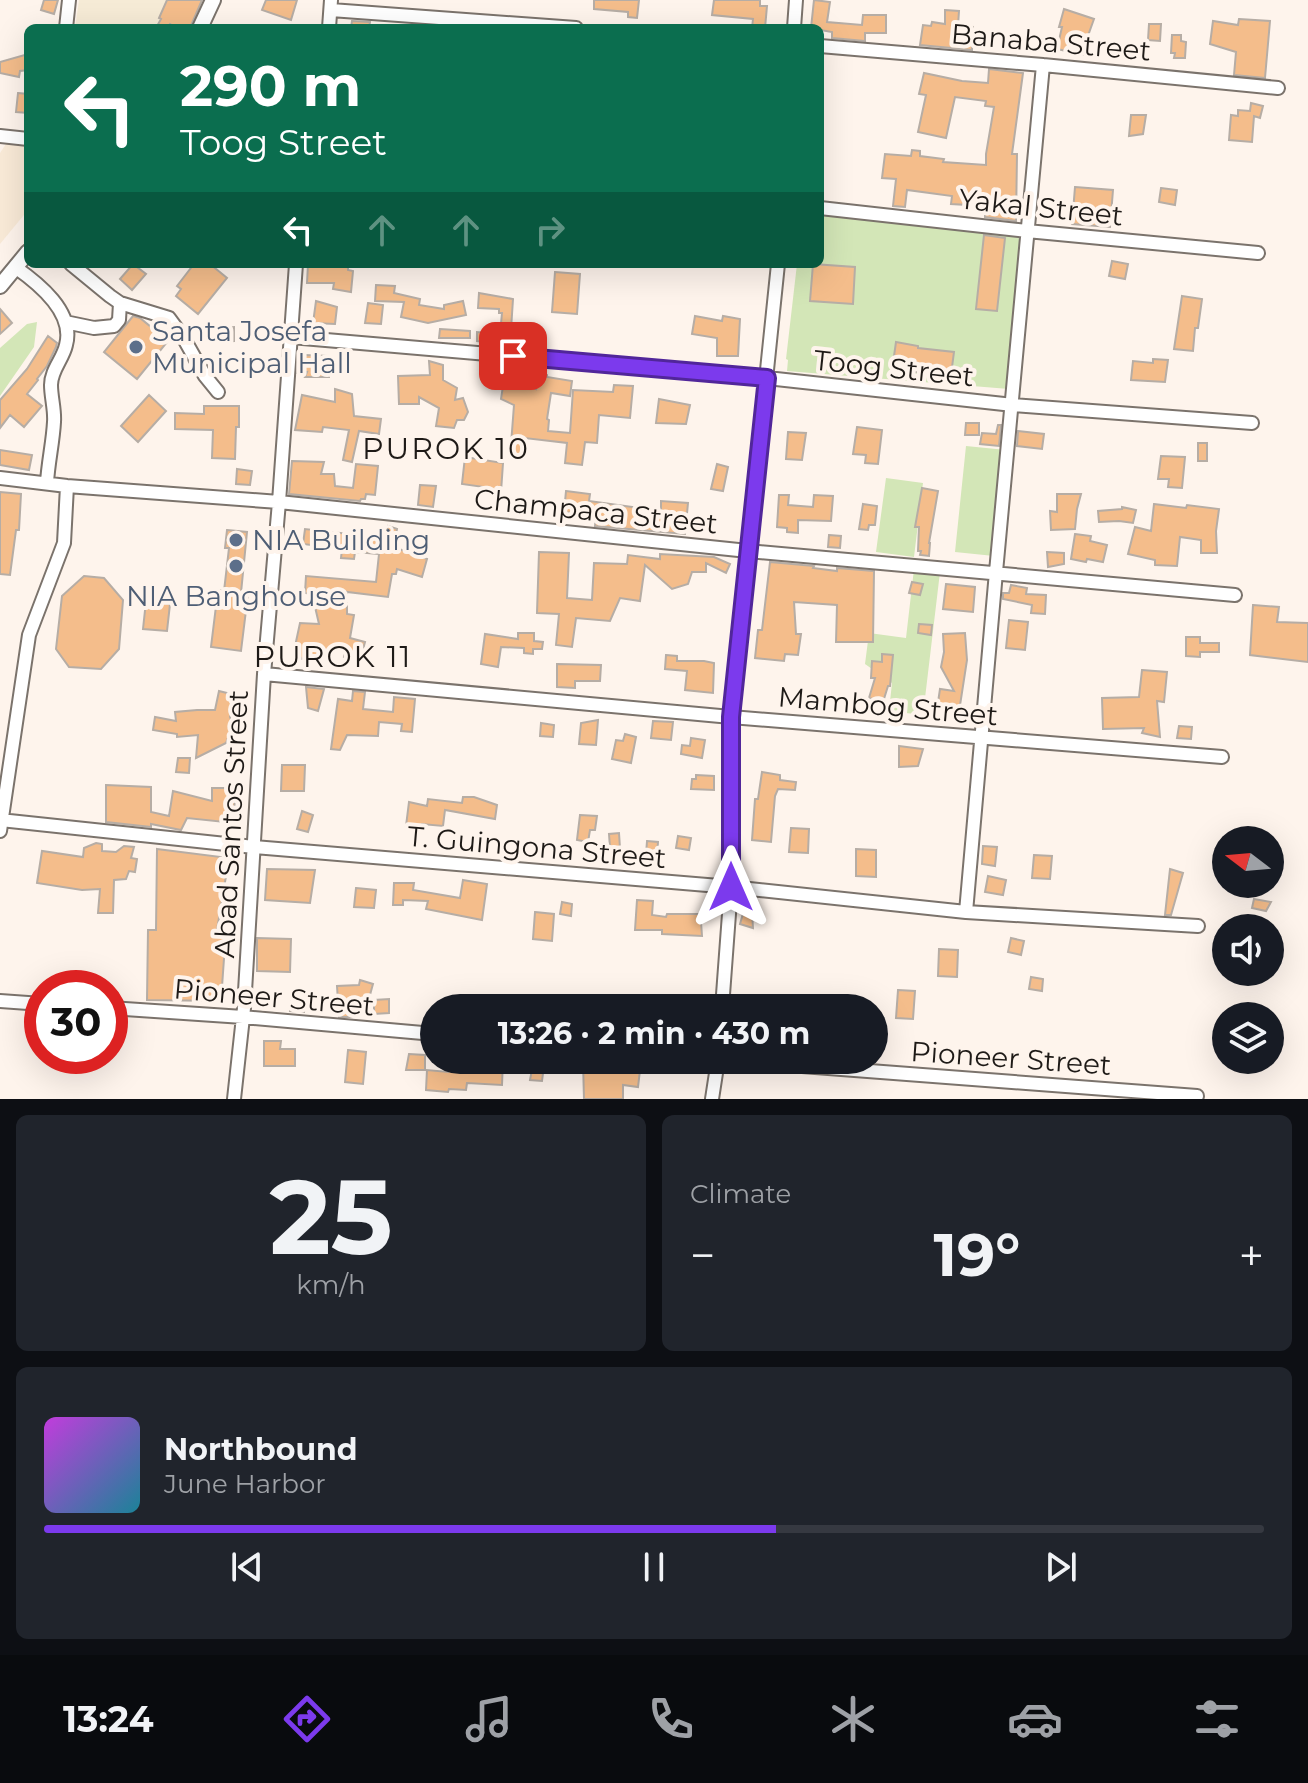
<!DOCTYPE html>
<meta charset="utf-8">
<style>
body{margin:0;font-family:Montserrat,sans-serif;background:#20242c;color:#f1f3f6;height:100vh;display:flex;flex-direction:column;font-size:30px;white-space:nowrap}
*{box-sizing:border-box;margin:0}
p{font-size:26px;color:#9ea1a6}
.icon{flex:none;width:44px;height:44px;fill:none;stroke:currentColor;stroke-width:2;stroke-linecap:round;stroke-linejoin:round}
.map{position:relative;height:1099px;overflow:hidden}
.side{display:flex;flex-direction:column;gap:16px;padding:16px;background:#0d0f14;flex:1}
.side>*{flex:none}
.hud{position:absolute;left:24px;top:24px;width:800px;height:244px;border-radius:12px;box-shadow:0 8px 32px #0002;background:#0b6e4f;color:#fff;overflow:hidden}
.needle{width:52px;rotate:286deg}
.controls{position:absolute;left:1212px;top:826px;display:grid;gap:16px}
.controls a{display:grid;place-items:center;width:72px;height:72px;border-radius:50%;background:#171b24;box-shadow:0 8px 32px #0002;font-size:40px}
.speed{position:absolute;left:24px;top:970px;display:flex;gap:16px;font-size:40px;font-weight:700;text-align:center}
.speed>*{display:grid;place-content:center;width:104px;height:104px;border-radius:50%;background:#171b24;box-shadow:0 8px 32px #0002;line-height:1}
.speed .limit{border:12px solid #d22;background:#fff;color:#111}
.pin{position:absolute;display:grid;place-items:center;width:68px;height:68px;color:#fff;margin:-34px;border-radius:16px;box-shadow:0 4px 12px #0006}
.me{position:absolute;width:88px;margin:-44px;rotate:0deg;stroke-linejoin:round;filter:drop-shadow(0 0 6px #0008)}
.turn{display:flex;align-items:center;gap:28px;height:168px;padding:0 24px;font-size:36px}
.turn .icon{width:104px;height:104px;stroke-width:2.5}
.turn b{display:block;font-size:56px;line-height:68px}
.lanes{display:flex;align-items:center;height:76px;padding:0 24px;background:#0003;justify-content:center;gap:40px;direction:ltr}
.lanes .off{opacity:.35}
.big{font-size:60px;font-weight:700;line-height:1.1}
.side .card{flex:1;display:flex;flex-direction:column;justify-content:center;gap:12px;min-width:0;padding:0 28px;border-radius:12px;background:#20242c}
.side .dial{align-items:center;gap:0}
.dial b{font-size:104px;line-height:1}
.song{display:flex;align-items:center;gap:24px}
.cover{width:96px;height:96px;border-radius:12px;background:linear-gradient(135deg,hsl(290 70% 55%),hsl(190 70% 35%))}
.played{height:8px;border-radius:4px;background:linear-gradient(90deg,#7c3aed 60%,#363941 60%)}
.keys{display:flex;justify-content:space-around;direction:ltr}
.heat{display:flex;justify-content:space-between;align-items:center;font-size:44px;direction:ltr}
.side .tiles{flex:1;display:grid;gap:16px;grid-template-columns:1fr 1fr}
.card:last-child{grid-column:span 2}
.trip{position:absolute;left:420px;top:994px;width:468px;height:80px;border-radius:40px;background:#171b24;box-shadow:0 8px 32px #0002;font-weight:700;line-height:80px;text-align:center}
.tab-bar{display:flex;height:128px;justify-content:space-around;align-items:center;background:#090b0e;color:#9ea1a6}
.tab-bar .icon{width:56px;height:56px}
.tab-bar .selected{color:#7c3aed}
.tab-bar b{font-size:36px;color:#f1f3f6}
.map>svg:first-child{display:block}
</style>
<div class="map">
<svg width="1308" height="1099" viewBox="0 0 1308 1099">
<rect width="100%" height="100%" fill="#fef4ec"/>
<path fill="#f9ead7" d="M8,141l20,3v66l-28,34v-91z"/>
<path fill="#f6ebd6" d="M79,0h118l-12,28h-110z"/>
<path fill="#d3e6b7" d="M820,210l203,23 -14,156 -222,-18 1,-11 -2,-1 11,-95h23z
M37,322l-3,25 -34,49v-48l27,-24z
M966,446l40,4 -12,106 -39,-4z
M886,478l37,5 -9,74 -38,-5z
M914,569l26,3 -17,143 -34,-4 3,-28 -27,-19 4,-31 37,5z"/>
<path fill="#f4bd8b" stroke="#b6ada5" stroke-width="2" d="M44,0h14l-4,14 -13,-4z
M167,0h35l-12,28h-13l-7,-4 -3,4h-11l5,-9 -2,-1z
M266,0h31l-6,20 -29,-10z
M594,0h45l-2,18 -9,-1v-5l-34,-3z
M714,0h46v6h7l-2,22h-13l1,-9 -41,-4z
M814,0l16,2 -3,20 35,3 1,-10h23v18h-21v8l-33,-3v-6l-12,-2v-2h-9z
M1064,9l30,10 -10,28v8l-27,-6 5,-22h-3z
M945,10l14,1 -1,15 15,1 -1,23 -52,-5 3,-20 8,1 1,-4 13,2z
M1239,19l31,2 -5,57 -31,-3 2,-23 -26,-8 3,-23 25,4z
M352,21l18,1 -1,6h-18z
M1149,24h12l-1,17 -12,-1z
M1172,35h9v6l5,1 -1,16h-11l1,-5h-4z
M28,54v16l-8,1 -1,6 -19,-4v-11z
M989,69l34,4 -11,81h5l-1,67 -31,-4v-11l-34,-2 1,-8 -45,-6 -2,17 -12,-1 3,-27 -14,-1 3,-24 26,2 1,-6 8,1v5l24,3 -1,3 43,3v-11l8,-47 -9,-1 1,-5 -31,-4 -9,41 -28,-6 8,-37 -7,-1 5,-21 38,8 26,2z
M18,93l10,1v19l-12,-1z
M1251,103l12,3 -3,12 -6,-2 -2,26 -23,-2 2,-25 7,1v-6l12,1z
M1131,115h15l-3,19 -14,2z
M1075,187l38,3 -3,37 -38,-3z
M1161,188l16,2 -2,15 -16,-3z
M984,235l21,3 -8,73 -21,-2z
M1112,261l16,3 -3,15 -16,-3z
M133,264l13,10 -14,16 -12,-11z
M194,264h16l17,14 -29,36 -22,-18 5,-7 -4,-3z
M308,264h40v6l5,1 -2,21 -18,-3 1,-6h-27z
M813,264l42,3 -2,37 -43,-3z
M555,272l25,2 -3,40 -25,-2z
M376,285l19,1 -1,7 26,6 -1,6 25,4v-4l19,-4 3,14 -38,8 -27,-6 3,-15 -29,-1z
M479,293l34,6 -3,46 -33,-4v-9l23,2 2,-21h-3v-4l-21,-1z
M1182,296l20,3 -4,29h-3l-2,23 -19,-2z
M316,301l21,6 -2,17 -22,-1z
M368,303l15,2 -2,19 -16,-1z
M0,309l12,14 -12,11z
M133,316l7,2 28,23 -31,38 -33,-27z
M695,316l27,5 1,-5 17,3 -2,37h-21v-18l-25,-4z
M234,327v14l-12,1v-14z
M440,329l30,2v7h-31z
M48,336l9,7 -1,4 -9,19 -10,13 1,1 -11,14 15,12 -18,21 -14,-12 -10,13v-28l27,-31z
M896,342l22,4v2l36,4 -3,23 -59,-5z
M304,355l25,1v21h-24l2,-5 -10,1 1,-10 5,-3z
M1153,359l15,1 -3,22 -34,-2 2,-19 20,2z
M429,361l14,4v15l14,8 -2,12 8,-2 5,14 -4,8h-7l-3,8 -18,-2 3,-18 -20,-11v7h-20l-1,-28 32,-1z
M538,373l9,2v2l25,4 -2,15 -19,-3 -4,26 2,1 -1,11 22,2 3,-43 40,2 1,-7 19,1 -3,32 -31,-3 -2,28 -12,-1 -3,23 -17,-2 2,-20 -42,-5 -1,20h-14l4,-53 -13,-6 2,-13 17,-4 16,7z
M335,389l17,5 2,22 27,3 -2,15 -20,-3 -7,31 -9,-2 6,-30 -26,-3 -1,5 -27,-2 7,-35 33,7z
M149,395l17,16 -28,31 -17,-16z
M659,399l31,6 -4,19 -30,-1z
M204,406h35v21h-3l-1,32 -23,-1 1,-28 -38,-1v-16l29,1z
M966,423h13v12h-14z
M998,425h3l-2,21 -19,-2 2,-11 14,1z
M857,427l25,3 -4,34 -13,-1 1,-8 -13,-1z
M1018,431l26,3 -2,15 -25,-3z
M788,432l18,1 -4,27 -16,-1z
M1198,443h9v18h-9z
M0,450l32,5 -3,15 -29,-5z
M1161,456l24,1 -3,31 -14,-1 1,-8h-11z
M465,457l38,6 -2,29 -10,-1v-3l-29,-4z
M292,461l32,1 -3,12h13l1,12 18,2 3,-24 22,2 -3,29 -9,-1 -1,5h-4l-1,2 -71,-7z
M717,464l11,3 -5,24 -12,-2z
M237,469l15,2 -2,14 -14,-1z
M420,485l16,1 -3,21 -15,-2z
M922,488l16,3 -9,52h1l-1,13 -9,-1 1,-4h-3l1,-24h-4z
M566,491l24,3 -1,7 72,10v-10l27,2 -3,31 -90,-8 1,-10 -32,-4z
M0,492l21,2 -2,36h-3l-6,45 -10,-1z
M1057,494h24l-4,15 -2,20 -24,1 -1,-19 7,1z
M779,495h10l-1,10 25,2 1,-12 19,1 -2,25 -33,-1v13l-11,-1v-4l-10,-1z
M863,504l14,2 -2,19h-6l-1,5 -9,-1z
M1154,504l32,4 1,-3 32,4 -3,22 1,22h-16v-13l-21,-3 -3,29 -22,-1v-5l-27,-6 7,-27 16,4z
M1122,507l14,3 -3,13 -14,-2 -20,1 -1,-11 24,-2z
M388,526l9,3 -3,16 5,1v3l28,10 -5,18 -25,-8 -1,5h-4l-4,23 -41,-5v22l7,1 -4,23 15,4 -5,19 -16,-4 1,-8 -11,-2 -3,11 -17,-1 -12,2 -8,-8 6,-28 19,1 -7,-30 -7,-1 1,-17 70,6 3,-28 -24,-2 -1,7 -13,-1 1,-9 -39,-5 2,-15 80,9z
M227,530l20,2 -6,61 7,1 -7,57 -30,-4 7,-57 6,1 5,-43h-4z
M1075,534l16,2 -1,5 17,4 -4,17 -16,-3 -1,3 -15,-3z
M829,535l12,1 -1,12 -12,-1z
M539,552l30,1 -2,45 25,2 2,-37 33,1 1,-9 32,4v-5l54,3 16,7 -4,9 -20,-10v9h-14l-4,12 -16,5 -27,-24 -5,36 -20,-3 -10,23 -34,-3 -4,29 -16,-2 3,-31 -22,-1z
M1047,552l17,1v11l-16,3z
M770,562l44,4 -1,2 24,3v-3l37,3 -1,71h-37l1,-37 -43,-3 2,32h5l-3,21 -13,-1 -1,7 -29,-3 3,-28h4z
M84,576l20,2 19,22 -4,49 -18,20 -32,-2 -13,-18 6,-53z
M912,582l11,2 -3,11 -11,-2z
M946,584l29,3 -2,25 -30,-3z
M1011,585l16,3 -1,6 20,1 -1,19 -14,-1 1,-8 -29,-6v-6h6z
M146,601l24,3 -3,27 -24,-2z
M1253,605l26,2 -2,15 31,1v39l-58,-7z
M1009,620l19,2 -3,28 -19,-2z
M919,624l13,1 -1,10 -13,-2z
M518,633h16v8l9,1 -1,7h-9v5l-9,-1v-5l-23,-1 -3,20 -17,-3 4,-30 33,5z
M965,633l2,27 -8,52 -22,-3 3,-20 14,2 -13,-24 3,-15 -1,-18z
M1186,637h14v6h19v9h-19v5l-14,-1z
M882,654l11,1 -3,31h-2l-5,16 -14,-4 6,-20h-4l1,-17 10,1z
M666,655l11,1v5h27l10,2 -1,30 -28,-3 2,-19 -22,-2z
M557,664l44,1 -1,16h-25v7l-18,-1z
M1142,670l25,2 -3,30 -7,-1 3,36 -18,-4 2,-5 -41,1 -1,-31 37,-1z
M306,687l18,2 -6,22 -10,-3z
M219,691l16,4 -5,22 3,8 -7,18 -30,15 2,-23 -21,2v-3l-24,-4 2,-13 21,4 -1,-9 22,-2h18z
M353,691l12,1 -2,17 30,3 1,-15 21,2 -3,33 -11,-1 1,-7 -23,-2 -1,14 -31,-1 -7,15 -9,-1 7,-50 14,2z
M598,720l-2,25 -17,-1 2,-21z
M653,721l20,1 -2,18 -20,-2z
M541,723l13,2 -1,12 -13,-1z
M1179,726l13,1 -1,12 -14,-1z
M625,734l11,3 -5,26 -19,-4 4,-19 7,1z
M691,738l14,2 -3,18 -21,-4 1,-9 8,1z
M899,746l24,3 -5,17 -19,1z
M178,758h12l-1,15 -13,-1z
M282,765h23l-1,26h-23z
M762,772l18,3v5l16,2 -1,8 -17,-1 -3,7 -4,46 -19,-2 3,-41h3z
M696,775l18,1v14l-23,-1 1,-10h4z
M106,785l45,2v25l18,4 4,-25 39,10v-13h23l-1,35 -47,-5 -6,12 -30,-6v3l-45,-5z
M463,797h11l23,8 -2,14 -50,-9 -2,16 -21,-2v3l-16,-1 3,-24 18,4 1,-7 34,4z
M302,811l11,4 -5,17 -11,-3z
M580,815l17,1 -2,14h-5l-2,12 -11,-2z
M791,828l18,1 -1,24 -19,-1z
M619,833l1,15h-10l-1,-14z
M678,836l13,2 -2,12 -13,-2z
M647,841l11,1 -1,14 -11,-1z
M96,843l6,1v7l14,1 8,-6 10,1 -3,11 6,1 -2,13 -6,-1 -3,8 -12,1 -1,33h-15l2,-24 -18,1 -45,-7 5,-32 41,6 1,-9z
M983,846l14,1 -2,19 -13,-2z
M157,849l72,9 -12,72h9l-5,71 -74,-1 1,-70h8z
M856,849l20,1v27l-20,-1z
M1034,855l18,1 -2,23 -18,-1z
M267,869l48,1 -5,33 -45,-3z
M1170,869l13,4 -12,42h-6z
M988,876l18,4 -3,15 -18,-3z
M463,880l24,4 -5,36 -56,-11 2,-8 -25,-1v5h-10l1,-22h20l-1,7 47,8z
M356,888l20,2 -2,18 -20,-1z
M1254,899l17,3 -5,9 -14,-3z
M637,900l16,1 -1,14 14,2 1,-3h33l-1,8h2l1,14 -40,-2v-4h-27z
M562,902l10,2 -1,12 -11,-2z
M744,910l8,2 1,16 -13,-4z
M535,912l19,2 -2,27 -19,-2z
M257,938l34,1 -1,33 -33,-1z
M1011,938l13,3 -3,14 -13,-3z
M939,949l19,1 -1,27 -19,-1z
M1031,977l12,2 -1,12 -13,-2z
M360,980l13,4 -5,18 -16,-4v19h-13l-2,-31 22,-1z
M898,990l17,1 -2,28 -17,-1z
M292,993l14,1 -2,18 -14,-1z
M389,999v14l-15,1v-14z
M264,1041h17l-1,8h15v17h-31z
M348,1050l18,2 -3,32 -18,-2z
M409,1054l16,1v15h-19z
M482,1060h21l-1,25 -35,-2 -1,7 -17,-1 -1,3 -22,-2 1,-20 21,2 1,-9 33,2z
M583,1062h40v5l17,3 -2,17 -15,-2v14h-39z
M533,1064l11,2 -2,15 -12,-1z"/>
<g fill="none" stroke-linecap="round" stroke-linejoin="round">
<defs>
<path id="minor" d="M331,10l245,18
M66,28l3,-28
M329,28l2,-28
M794,28l2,-28
M820,46l223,19 235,23
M0,136l28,3
M820,208l207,23 231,22
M71,264l39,32 10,7 49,15 14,19 22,39 13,16
M15,267c23,16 60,45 51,78 -3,14 -15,25 -15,40 0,12 4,25 3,37 -1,20 -6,41 -7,61
M65,322l29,6 20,-2 5,-6 1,-17
M291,337l476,41 246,27 239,18
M0,478l67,8 212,16 469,49 487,44
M264,674l467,43 491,40
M0,820l254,27 477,40 235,25 232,14
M0,831l29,-196 35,-92 3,-57
M966,912l30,-340 47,-507
M0,1001l42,3
M110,1008l133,9 191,17
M722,1008l9,-121v-170l47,-453
M724,1060l473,36
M234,1099l10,-91 20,-334 15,-172 17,-238
M712,1099l6,-39"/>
<path id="major" d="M200,28l13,-28
M0,286l28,-34"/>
</defs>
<use href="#minor" stroke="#7b736c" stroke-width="16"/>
<use href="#major" stroke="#7b736c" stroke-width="18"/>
<use href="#minor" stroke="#fff" stroke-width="12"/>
<use href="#major" stroke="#fff" stroke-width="14"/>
</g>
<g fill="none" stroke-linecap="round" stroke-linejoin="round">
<defs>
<path id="route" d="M513,356l254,22 -36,339v170"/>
</defs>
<use href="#route" stroke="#51269a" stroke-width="20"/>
<use href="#route" stroke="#7c3aed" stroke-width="14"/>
</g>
<g fill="#5c6f8a" stroke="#fef4ec" stroke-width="3">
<circle cx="136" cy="347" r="8"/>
<circle cx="236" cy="540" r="8"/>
<circle cx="236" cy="566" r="8"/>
</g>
<g text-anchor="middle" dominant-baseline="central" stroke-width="8" stroke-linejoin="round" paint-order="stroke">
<g font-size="28" fill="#1e1a17" stroke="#fef4ec">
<text transform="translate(1051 42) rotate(5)">Banaba Street</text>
<text transform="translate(1041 207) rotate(6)">Yakal Street</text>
<text transform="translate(894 368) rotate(6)">Toog Street</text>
<text transform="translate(596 511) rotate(6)">Champaca Street</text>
<text transform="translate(888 706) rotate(5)">Mambog Street</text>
<text transform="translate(231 824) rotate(-87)">Abad Santos Street</text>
<text transform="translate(537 847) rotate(5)">T. Guingona Street</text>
<text transform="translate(274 997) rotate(5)">Pioneer Street</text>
<text transform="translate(1011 1058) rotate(4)">Pioneer Street</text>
</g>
<g font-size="28" fill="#4e5e75" stroke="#fef4ec" text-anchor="start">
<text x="152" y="331">Santa Josefa<tspan x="152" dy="32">Municipal Hall</tspan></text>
<text x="252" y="540">NIA Building</text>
<text x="236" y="596" text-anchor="middle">NIA Banghouse</text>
</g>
<g font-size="30" letter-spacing="2" fill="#1e1a17" stroke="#fef4ec">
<text x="446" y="448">PUROK 10</text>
<text x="333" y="656">PUROK 11</text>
</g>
</g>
</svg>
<div class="controls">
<a><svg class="needle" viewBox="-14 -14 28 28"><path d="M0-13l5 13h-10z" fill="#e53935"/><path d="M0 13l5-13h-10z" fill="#9ea1a6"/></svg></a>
<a><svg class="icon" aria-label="sound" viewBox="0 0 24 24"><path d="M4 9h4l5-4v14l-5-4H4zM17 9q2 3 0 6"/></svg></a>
<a><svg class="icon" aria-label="layers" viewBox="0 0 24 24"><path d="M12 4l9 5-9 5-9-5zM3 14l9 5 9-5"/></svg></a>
</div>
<div class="speed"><div class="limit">30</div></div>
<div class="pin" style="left:513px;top:356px;background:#d93025"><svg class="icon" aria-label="arrive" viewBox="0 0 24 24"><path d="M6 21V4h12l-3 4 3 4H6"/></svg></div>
<svg class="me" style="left:731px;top:887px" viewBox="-20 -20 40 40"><path d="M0-17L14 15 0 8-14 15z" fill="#7c3aed" stroke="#fff" stroke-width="4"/></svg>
<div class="trip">13:26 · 2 min · 430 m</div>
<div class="hud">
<div class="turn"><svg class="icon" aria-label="left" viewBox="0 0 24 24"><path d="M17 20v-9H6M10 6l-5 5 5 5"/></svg><div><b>290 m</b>Toog Street</div></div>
<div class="lanes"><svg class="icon" aria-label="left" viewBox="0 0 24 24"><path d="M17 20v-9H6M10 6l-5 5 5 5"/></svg><svg class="icon off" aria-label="ahead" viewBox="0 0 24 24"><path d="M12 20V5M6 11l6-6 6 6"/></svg><svg class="icon off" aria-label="ahead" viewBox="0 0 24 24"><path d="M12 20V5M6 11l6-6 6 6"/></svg><svg class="icon off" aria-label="right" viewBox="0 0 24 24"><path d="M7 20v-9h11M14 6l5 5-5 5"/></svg></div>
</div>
</div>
<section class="side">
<div class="tiles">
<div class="card dial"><b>25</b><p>km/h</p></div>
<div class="card"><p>Climate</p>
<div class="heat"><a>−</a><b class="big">19°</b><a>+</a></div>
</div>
<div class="card">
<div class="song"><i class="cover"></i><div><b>Northbound</b><p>June Harbor</p></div></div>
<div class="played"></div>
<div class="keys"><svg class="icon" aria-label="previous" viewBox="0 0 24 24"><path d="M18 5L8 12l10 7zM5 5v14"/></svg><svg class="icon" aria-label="pause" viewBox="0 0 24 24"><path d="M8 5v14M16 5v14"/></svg><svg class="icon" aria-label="next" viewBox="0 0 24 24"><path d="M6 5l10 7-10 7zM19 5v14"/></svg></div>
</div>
</div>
</section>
<nav class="tab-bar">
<b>13:24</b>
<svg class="icon selected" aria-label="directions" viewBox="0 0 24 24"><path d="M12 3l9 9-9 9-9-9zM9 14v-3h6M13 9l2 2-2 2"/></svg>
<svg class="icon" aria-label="music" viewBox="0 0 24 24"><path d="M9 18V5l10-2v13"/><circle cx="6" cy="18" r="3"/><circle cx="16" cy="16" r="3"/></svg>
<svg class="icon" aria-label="phone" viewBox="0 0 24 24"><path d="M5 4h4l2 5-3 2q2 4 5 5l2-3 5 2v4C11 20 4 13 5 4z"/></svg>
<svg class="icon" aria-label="climate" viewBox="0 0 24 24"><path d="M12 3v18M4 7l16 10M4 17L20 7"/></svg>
<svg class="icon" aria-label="car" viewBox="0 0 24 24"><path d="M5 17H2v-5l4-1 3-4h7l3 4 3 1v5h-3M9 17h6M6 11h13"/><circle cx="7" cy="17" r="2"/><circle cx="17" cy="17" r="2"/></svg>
<svg class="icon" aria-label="filters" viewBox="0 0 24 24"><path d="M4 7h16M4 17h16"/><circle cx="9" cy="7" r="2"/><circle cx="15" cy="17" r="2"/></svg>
</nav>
